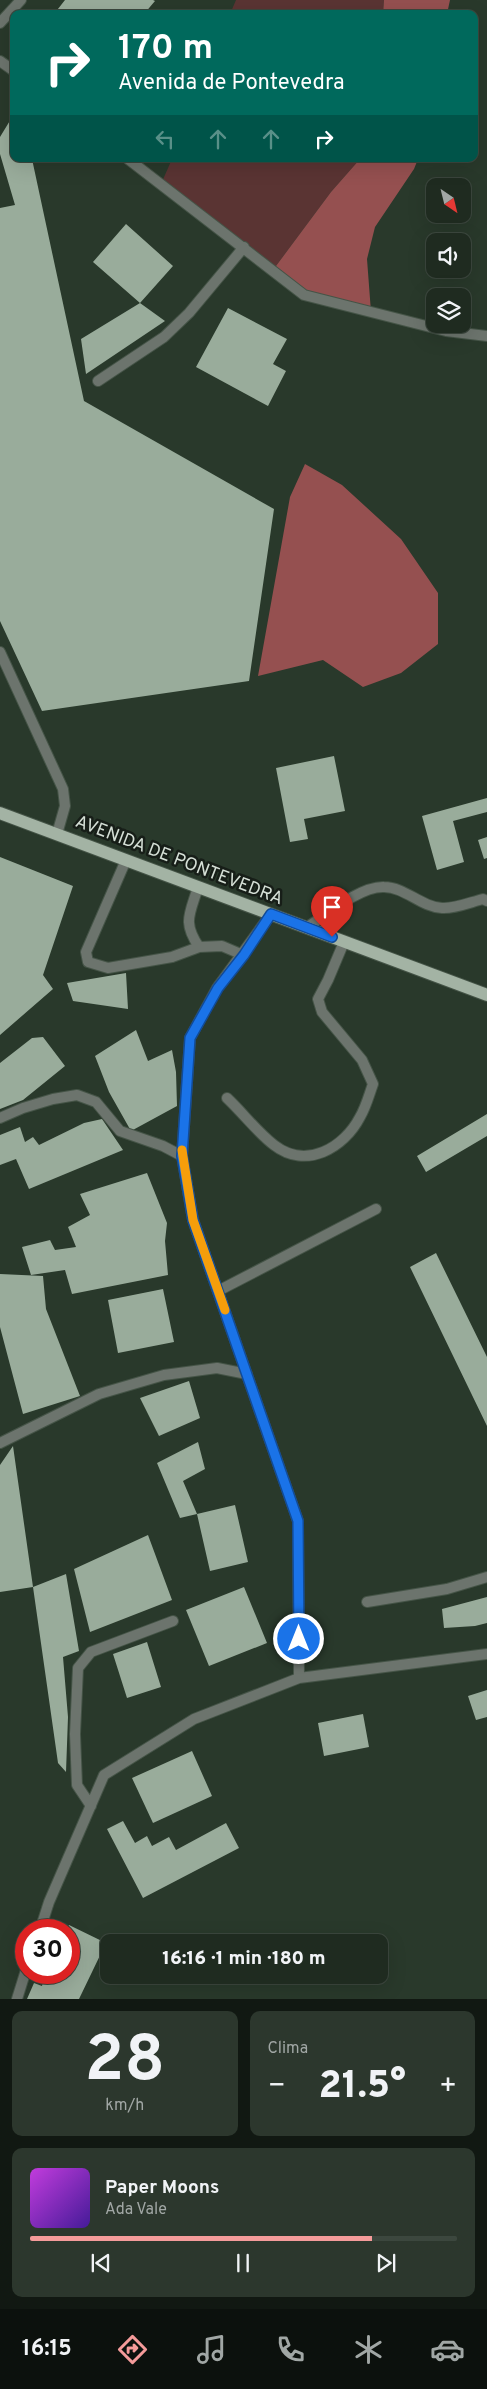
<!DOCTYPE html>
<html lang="es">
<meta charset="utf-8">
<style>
body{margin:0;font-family:Overpass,sans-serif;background:#2c372d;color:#f1f3f6;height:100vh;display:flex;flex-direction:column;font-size:19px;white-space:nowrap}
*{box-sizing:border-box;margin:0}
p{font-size:16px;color:#a1a7a5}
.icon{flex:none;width:28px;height:28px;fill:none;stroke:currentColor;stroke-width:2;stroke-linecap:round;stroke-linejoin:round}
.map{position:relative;height:1999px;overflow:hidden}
.details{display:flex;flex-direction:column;gap:12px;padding:12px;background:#111812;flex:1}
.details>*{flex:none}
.top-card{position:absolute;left:10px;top:10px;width:468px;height:152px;border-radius:10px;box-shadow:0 5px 20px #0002,0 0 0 1px #3c473e;background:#00695c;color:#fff;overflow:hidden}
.needle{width:32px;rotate:145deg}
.tools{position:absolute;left:426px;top:178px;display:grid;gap:10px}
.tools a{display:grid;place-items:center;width:45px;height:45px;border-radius:10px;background:#1f2b20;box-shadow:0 5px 20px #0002,0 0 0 1px #3c473e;font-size:25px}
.speed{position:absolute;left:15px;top:1919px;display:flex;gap:10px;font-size:25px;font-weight:700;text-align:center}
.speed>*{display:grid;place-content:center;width:65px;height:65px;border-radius:50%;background:#1f2b20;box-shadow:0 5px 20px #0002,0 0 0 1px #3c473e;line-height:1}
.speed .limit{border:8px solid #d22;background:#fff;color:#111}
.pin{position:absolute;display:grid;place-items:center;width:42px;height:42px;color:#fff;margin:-51px -21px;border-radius:50% 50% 50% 0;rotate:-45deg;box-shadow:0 0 5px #0007}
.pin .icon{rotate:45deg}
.me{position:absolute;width:55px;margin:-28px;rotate:0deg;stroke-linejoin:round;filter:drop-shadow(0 0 4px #0008)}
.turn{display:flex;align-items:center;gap:18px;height:105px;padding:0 25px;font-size:22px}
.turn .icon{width:65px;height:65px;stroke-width:2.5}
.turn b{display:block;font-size:35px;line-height:42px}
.lanes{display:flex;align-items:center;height:48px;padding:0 25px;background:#0003;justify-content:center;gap:25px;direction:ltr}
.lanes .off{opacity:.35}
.big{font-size:38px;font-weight:800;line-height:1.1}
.details .widget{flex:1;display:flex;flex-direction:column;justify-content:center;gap:8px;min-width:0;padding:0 18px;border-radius:10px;background:#2c372d}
.details .dial{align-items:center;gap:0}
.dial b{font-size:65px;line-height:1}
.song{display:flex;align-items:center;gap:15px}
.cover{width:60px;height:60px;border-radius:8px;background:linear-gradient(135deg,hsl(290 70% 55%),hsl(260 70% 35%))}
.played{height:5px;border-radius:2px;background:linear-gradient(90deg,#f59b9a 80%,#3c473e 80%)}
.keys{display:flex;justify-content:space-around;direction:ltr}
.heat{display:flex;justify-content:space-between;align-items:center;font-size:28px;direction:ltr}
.details .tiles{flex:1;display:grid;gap:12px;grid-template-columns:1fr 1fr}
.widget:last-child{grid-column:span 2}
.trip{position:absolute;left:100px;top:1934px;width:288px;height:50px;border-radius:10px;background:#1f2b20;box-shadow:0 5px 20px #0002,0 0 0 1px #3c473e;font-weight:800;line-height:50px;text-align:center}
.menu{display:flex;height:80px;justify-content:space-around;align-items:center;background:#0c110d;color:#a1a7a5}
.menu .icon{width:35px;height:35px}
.menu .selected{color:#f59b9a}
.menu b{font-size:22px;color:#f1f3f6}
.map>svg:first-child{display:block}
</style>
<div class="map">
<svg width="487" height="1999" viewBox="0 0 487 1999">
<rect width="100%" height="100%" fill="#29392b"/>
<path fill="#5a3433" d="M236,0h148l-1,14h-153z
M172,159h188l-29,33 -58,78 -112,-86z"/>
<path fill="#955050" d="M384,0h66l-3,14h-64z
M360,159h58l-4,10 -39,58 -8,32 4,53 -67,-17 -31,-25 58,-78z
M305,464l37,21 59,54 37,54v51l-37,29 -38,14 -40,-27 -65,16 32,-179z"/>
<path fill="#99ac9b" d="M65,0h88l2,1 -11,13h-90z
M14,114v45h18l52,242 190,108 -25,172 -207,30 -42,-90v-413l15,-3 -15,-51v-17z
M126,224l47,42 -33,37 -47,-41z
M140,303l25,18 -79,53 -5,-35z
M228,308l59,31 -14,25 13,7 -18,35 -72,-39z
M334,756l11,55 -41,8 4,20 -18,3 -14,-74z
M487,798v14l-34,9 11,41 -27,8 -15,-54z
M487,837v21l-3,1 -6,-19z
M0,857l73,29 -30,89 10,14 -53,46z
M126,973l2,36 -55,-8 -6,-18z
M136,1030l12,31 24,-11 4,22 1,34 -46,25 -22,-39 -14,-36z
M43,1037l22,29 -42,34 -23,9v-46l32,-25z
M487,1114v22l-61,36 -9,-16z
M102,1119l21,31 -94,39 -13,-30 -16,6v-30l20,-8 5,15 8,-5 6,8 45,-22z
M147,1173l20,50 -2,18 3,34 -96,19 -7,-24 -34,5 -9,-28 28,-7 5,10 21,-3 -8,-20 22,-12 -10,-21z
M436,1253l51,104v69l-77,-159z
M0,1274l43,2 3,33 34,87 -57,18 -23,-87z
M163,1289l11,53 -56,11 -10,-53z
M189,1381l11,37 -41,18 -19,-38z
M198,1442l7,27 -22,12 14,33 38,-9 13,57 -38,9 -13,-57 -17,4 -23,-55z
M13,1446l20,141 -33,5v-127z
M148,1535l24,65 -82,32 -16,-63z
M66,1574l13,77 -16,6 5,60 -2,55 -8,-9 -25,-176z
M244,1587l23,56 -58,23 -23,-56z
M487,1597v26l-12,3 -31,2 -2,-19z
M147,1642l14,45 -34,11 -14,-44z
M487,1690v27l-11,3 -8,-24z
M363,1714l6,33 -45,9 -6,-33z
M192,1751l20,45 -59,27 -21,-45z
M123,1821l12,22 12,-7 5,10 17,-9 7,13 50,-27 13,25 -96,50 -36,-69z
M69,1925l37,18 -27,56h-52l7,-16 8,3 3,-14h24v-42h-3z"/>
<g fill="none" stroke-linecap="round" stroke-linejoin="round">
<defs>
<path id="lane" d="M0,652l63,137 2,17 -8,28
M126,860l-40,92 2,10 20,6 64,-11 27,-10 23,-1 21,9
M198,887c-8,27 -16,35 1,60
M306,928c20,-13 54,-42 78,-41 21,0 37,20 58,21 12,1 29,-6 41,-9l4,2
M227,1098c16,15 30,34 47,47 32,25 70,3 86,-28 6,-10 9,-22 13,-33l-11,-24 -40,-48 -4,-13 10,-19 16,-38
M218,1291l158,-82
M367,1602l80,-13 40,-12"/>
<path id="street" d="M0,23l21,-23
M0,61l14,10
M128,159l176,136 142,36 41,5
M98,381l66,-44 25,-24 55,-66
M271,914l-54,74 -27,50 -8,118 11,64 105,301 1,157
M0,1118l23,-10 30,-9 24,-4 19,7 24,29 43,15 19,10
M0,1443l99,-49 65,-19 53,-7 30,6
M91,1806l-14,-21 -2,-51 3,-66 13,-16 82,-31
M40,1930l9,-28 55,-127 90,-56 105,-41 188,-24
M17,1999l9,-29"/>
<path id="primary" d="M0,813l487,182"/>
</defs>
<use href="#lane" stroke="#455447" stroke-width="12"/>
<use href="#street" stroke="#455447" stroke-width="12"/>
<use href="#primary" stroke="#455447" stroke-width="14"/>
<use href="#lane" stroke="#6c746d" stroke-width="10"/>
<use href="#street" stroke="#6c746d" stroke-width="10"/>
<use href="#primary" stroke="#a3b3a4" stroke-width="12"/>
</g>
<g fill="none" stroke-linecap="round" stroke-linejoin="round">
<defs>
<path id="route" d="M299,1639l-1,-118 -105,-301 -11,-64 8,-118 28,-50 26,-33 27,-41 61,23"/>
</defs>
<use href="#route" stroke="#114b97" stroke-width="12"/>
<use href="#route" stroke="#1a73e8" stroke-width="9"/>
<path stroke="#f59e0b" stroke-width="9" d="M182,1150l11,70 32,90"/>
</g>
<g text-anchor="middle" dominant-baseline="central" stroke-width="5" stroke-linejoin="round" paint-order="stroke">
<g font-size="18" fill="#d6e0d7" stroke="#171e18">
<text transform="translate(179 861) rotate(21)">AVENIDA DE PONTEVEDRA</text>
</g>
</g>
</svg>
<div class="tools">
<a><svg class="needle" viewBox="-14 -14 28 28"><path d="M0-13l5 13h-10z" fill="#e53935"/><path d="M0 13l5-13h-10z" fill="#a1a7a5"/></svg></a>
<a><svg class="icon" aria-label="sound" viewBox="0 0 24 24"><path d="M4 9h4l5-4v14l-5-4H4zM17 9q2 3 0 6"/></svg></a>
<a><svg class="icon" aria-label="layers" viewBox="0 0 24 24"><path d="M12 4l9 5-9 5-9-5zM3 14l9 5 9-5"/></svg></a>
</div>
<div class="speed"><div class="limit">30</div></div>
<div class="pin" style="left:332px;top:937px;background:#d93025"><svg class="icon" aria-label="arrive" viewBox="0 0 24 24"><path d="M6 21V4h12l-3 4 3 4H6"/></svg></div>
<svg class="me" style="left:299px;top:1639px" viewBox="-20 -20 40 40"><circle r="17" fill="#1a73e8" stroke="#fff" stroke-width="3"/><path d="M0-11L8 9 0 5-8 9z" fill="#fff"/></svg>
<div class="trip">16:16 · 1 min · 180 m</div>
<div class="top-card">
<div class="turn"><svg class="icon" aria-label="right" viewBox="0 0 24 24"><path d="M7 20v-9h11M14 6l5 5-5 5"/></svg><div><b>170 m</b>Avenida de Pontevedra</div></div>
<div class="lanes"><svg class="icon off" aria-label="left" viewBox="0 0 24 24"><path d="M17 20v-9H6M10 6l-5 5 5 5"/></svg><svg class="icon off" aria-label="ahead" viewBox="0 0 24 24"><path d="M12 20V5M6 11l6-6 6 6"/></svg><svg class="icon off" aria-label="ahead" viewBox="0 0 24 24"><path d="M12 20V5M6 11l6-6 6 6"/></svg><svg class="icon" aria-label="right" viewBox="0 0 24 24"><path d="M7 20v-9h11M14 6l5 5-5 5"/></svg></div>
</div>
</div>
<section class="details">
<div class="tiles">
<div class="widget dial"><b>28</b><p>km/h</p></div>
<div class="widget"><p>Clima</p>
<div class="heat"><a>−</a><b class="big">21.5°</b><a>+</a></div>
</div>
<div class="widget">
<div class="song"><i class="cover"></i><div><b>Paper Moons</b><p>Ada Vale</p></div></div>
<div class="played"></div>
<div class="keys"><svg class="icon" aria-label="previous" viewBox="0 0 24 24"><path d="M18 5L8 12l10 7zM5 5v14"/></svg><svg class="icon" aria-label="pause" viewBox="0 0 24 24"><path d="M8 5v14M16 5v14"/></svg><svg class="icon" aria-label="next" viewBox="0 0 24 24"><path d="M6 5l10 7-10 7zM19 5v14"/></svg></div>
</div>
</div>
</section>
<nav class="menu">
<b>16:15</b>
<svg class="icon selected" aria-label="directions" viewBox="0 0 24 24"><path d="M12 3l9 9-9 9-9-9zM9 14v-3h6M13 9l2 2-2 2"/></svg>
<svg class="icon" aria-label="music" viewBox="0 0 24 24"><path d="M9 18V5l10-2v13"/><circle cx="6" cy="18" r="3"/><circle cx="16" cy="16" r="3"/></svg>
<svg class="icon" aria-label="phone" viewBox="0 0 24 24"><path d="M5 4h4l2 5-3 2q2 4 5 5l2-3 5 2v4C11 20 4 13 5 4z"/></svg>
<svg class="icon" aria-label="climate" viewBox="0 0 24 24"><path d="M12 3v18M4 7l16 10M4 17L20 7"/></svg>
<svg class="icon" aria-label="car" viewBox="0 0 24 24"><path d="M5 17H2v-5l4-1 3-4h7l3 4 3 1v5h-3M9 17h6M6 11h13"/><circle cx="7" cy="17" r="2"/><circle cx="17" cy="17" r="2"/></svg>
</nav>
